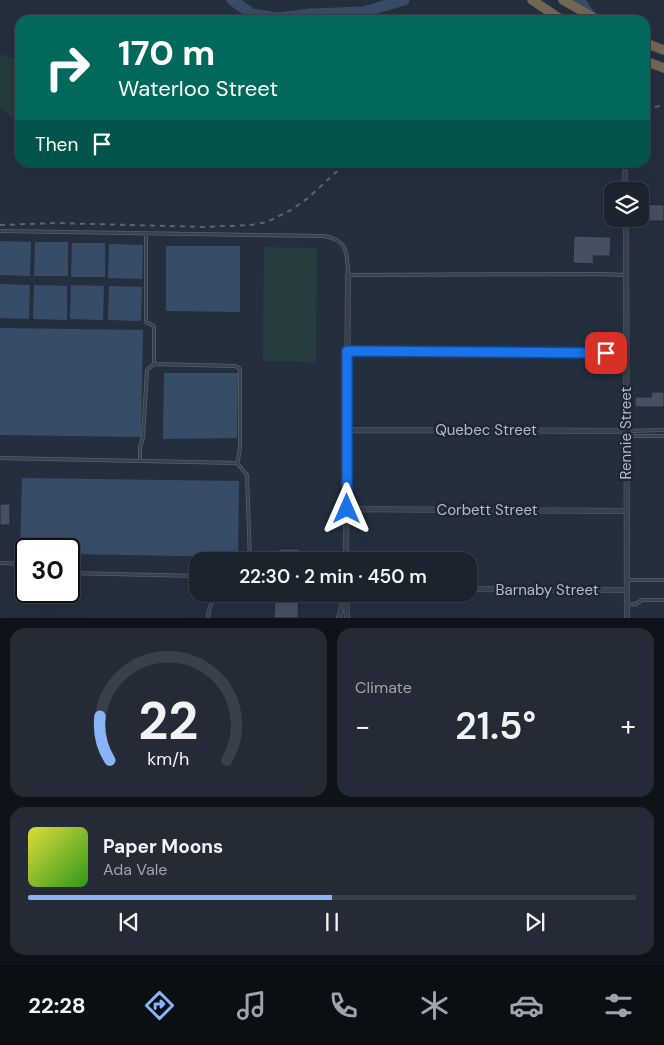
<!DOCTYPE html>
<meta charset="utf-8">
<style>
body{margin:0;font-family:"DM Sans",sans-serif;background:#242b36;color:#f1f3f6;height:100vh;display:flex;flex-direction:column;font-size:19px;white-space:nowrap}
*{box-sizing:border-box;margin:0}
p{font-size:16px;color:#a0a4aa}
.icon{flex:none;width:28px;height:28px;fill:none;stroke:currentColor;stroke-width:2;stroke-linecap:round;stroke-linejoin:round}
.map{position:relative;height:618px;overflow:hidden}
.side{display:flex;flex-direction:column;gap:10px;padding:10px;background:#0f1319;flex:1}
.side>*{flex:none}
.guide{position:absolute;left:15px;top:15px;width:635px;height:152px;border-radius:15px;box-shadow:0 5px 20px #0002,0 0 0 1px #39404a;background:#00695c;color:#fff;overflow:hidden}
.buttons{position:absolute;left:604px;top:182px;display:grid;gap:10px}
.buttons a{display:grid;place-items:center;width:45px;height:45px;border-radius:10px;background:#1b232e;box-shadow:0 5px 20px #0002,0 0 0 1px #39404a;font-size:25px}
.speed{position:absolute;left:15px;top:538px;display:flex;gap:10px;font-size:25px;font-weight:700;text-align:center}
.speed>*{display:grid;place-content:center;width:65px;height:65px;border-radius:50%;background:#1b232e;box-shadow:0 5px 20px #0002,0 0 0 1px #39404a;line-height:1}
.speed .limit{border:2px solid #111;border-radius:8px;background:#fff;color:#111}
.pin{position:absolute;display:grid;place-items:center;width:42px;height:42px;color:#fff;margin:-21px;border-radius:10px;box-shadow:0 2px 8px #0006}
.me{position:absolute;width:55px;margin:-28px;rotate:0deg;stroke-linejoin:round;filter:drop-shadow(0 0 4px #0008)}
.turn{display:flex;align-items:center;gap:18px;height:105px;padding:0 20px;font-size:22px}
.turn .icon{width:65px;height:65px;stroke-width:2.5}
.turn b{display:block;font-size:35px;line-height:42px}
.then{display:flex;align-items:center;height:48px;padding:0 20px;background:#0003;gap:10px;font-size:19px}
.big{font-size:38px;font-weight:600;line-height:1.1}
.side .tile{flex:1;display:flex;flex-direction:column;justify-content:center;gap:8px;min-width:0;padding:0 18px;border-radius:15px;background:#242b36}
.side .dial{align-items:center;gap:0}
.dial svg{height:130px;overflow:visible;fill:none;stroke:#39404a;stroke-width:7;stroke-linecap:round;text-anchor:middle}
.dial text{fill:#f1f3f6;stroke:none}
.song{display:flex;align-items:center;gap:15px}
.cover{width:60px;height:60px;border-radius:8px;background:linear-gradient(135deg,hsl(60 70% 55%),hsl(110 70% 35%))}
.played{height:5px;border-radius:2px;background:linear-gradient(90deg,#8ab4f8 50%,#39404a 50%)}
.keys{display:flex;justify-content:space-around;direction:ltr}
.heat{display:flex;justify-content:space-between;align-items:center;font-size:28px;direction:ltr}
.side .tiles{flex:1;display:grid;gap:10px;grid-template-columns:1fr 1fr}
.tile:last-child{grid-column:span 2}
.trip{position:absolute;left:189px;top:552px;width:288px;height:50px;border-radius:15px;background:#1b232e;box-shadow:0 5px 20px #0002,0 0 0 1px #39404a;font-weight:600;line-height:50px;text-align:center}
.menu{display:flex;height:80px;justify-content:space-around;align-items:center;background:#0b0e12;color:#a0a4aa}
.menu .icon{width:35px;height:35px}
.menu .active{color:#8ab4f8}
.menu b{font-size:22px;color:#f1f3f6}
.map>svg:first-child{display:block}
</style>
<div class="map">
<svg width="664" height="618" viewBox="0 0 664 618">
<rect width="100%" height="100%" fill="#242f3e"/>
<path fill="#263c3f" d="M0,54l20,7v63l-20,-16z
M264,247l53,1 -1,114 -53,-1z"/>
<path fill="#394c67" d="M0,241l31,1 -1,34 -30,-1z
M35,242h33v34h-34z
M72,243h33v34h-34z
M109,244l34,1 -1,34 -34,-1z
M166,246h74v66l-74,-1z
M0,284l30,1 -1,34 -29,-1z
M34,285l33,1v34l-34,-1z
M71,285l33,1 -1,34 -33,-1z
M109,286l33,1 -1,34 -33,-1z
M0,328l143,2 -2,107 -141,-2z
M164,373h74l-1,65 -74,1z
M22,478l217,3 -1,76 -169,-3v-5h-43v4h-6z"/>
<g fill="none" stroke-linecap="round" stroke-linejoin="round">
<path stroke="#394c67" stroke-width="11" d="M232,0l20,14 25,4 34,-4 52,-2 41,-12
M579,0l13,18"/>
</g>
<path fill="#455162" stroke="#1f2835" d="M641,204l23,1v16h-23z
M574,236l37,1 -1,19h-17l1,8 -21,-1z
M652,392h12v15h-29v-10h16z
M0,504h10v21h-10z
M279,549h21v12h-22z
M275,594h24l-1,24h-24z"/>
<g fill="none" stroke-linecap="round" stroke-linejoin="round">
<defs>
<path id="lane" d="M0,231l324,5c25,4 23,18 24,39l253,-1 24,1
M146,234v88l8,4v38
M627,431l37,-1
M627,436h37
M0,458l237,5 10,12 3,86
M140,461v-13l3,-11 4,-67 7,-6 81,2 4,2 1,3v77l-2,12 -1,3
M0,563l26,1
M69,573l129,3
M628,580h36
M627,605l9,-1 6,-4h22
M208,618c1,-28 22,-21 43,-21v-3"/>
<path id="street" d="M625,172v19
M626,219l1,399
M347,351l279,2
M347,430l278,1
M347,509l279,2
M346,561l2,-286
M468,589l159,1
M346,596l1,22
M339,618l6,-24"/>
<path id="highway" d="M532,0l30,20
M563,0l35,20
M645,43l19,7
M645,61l19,7"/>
</defs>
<use href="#lane" stroke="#565f6c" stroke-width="4"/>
<use href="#street" stroke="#565f6c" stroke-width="6"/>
<use href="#highway" stroke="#434c59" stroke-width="10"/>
<use href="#lane" stroke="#38414e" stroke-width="2.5"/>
<use href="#street" stroke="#38414e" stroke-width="5"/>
<use href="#highway" stroke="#746855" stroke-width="9"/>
<path stroke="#5a6575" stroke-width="2" stroke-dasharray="5 5" stroke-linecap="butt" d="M645,109l19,-4
M0,225l56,-2 148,4 47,-2 16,-3 24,-12 17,-12 39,-36"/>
</g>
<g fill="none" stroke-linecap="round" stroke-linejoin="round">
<defs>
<path id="route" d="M347,509v-158l259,2"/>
</defs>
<use href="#route" stroke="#114b97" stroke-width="12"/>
<use href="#route" stroke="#1a73e8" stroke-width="9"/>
</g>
<g text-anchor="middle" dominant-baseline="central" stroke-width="5" stroke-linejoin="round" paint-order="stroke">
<g font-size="15" fill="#b4bcc9" stroke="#1d2633">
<text x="486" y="430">Quebec Street</text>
<text transform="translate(626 433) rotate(-90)">Rennie Street</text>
<text x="487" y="510">Corbett Street</text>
<text x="547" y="590">Barnaby Street</text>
</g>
</g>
</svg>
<div class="buttons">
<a><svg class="icon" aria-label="layers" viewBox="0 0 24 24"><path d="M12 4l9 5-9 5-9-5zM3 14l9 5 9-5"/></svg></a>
</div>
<div class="speed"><div class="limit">30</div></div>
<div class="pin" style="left:606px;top:353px;background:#d93025"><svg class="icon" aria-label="arrive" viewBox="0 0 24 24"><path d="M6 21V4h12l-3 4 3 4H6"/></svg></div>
<svg class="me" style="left:347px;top:509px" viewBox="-20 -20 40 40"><path d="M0-17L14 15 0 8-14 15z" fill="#1a73e8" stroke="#fff" stroke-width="4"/></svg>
<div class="trip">22:30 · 2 min · 450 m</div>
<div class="guide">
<div class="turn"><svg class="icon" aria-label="right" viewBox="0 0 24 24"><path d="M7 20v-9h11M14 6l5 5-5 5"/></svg><div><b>170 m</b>Waterloo Street</div></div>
<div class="then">Then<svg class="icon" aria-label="arrive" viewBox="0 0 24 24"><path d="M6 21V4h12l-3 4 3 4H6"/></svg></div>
</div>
</div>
<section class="side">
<div class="tiles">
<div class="tile dial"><svg viewBox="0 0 100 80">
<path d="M14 69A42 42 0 1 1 86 69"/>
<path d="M14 69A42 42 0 0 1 8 42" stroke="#8ab4f8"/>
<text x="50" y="56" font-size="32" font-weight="700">22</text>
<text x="50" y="72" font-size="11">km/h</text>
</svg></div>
<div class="tile"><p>Climate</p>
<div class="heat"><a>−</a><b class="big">21.5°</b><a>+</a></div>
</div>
<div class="tile">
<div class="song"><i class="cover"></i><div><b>Paper Moons</b><p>Ada Vale</p></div></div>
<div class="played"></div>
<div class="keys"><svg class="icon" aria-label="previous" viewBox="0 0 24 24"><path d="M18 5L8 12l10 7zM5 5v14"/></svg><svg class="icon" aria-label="pause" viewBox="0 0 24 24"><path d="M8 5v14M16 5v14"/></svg><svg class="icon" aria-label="next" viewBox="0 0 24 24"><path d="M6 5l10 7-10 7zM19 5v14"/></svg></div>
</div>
</div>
</section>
<nav class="menu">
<b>22:28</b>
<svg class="icon active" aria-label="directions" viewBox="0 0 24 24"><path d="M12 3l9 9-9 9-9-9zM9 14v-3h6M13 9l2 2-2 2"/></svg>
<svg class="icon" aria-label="music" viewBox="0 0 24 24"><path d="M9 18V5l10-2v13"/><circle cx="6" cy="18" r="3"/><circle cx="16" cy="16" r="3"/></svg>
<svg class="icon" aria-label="phone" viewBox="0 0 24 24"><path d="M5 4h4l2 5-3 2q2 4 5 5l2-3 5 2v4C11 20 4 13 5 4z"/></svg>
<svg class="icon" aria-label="climate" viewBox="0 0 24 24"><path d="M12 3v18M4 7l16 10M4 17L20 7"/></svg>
<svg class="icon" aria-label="car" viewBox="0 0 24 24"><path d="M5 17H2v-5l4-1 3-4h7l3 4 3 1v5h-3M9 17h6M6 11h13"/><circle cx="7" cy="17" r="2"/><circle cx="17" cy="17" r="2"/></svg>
<svg class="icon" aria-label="filters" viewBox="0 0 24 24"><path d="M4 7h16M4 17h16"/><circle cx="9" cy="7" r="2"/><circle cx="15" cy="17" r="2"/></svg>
</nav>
